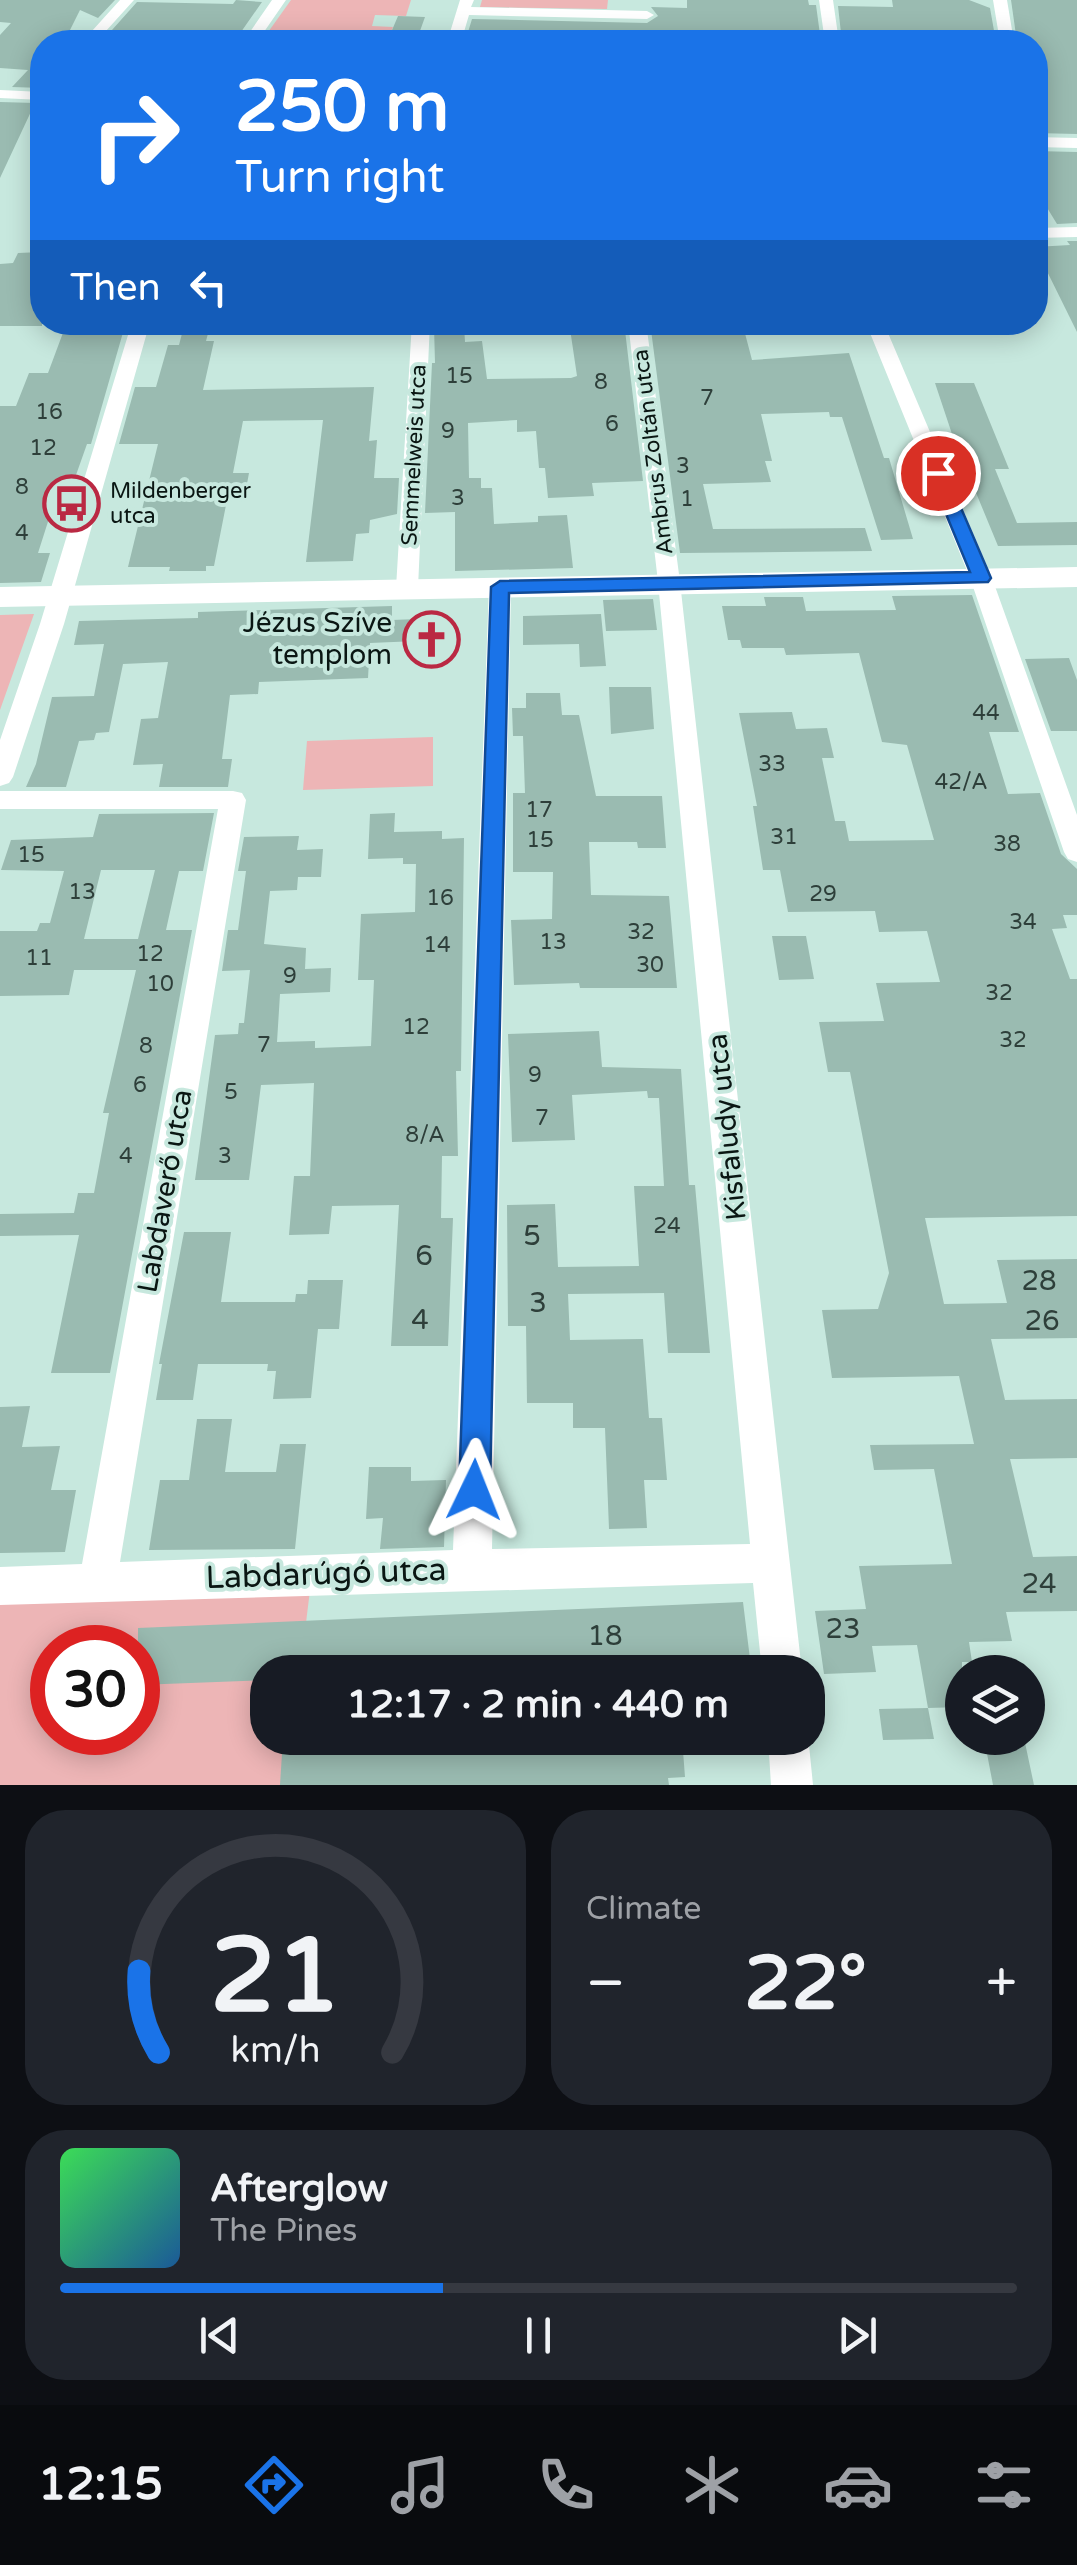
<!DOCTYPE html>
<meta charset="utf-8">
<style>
body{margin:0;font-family:"Varela Round",sans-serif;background:#20242c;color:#f1f3f6;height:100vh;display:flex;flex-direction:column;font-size:38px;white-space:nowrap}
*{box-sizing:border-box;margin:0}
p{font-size:32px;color:#9ea1a6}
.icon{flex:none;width:55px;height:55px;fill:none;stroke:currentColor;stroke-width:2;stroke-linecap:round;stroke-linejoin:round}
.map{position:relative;height:1785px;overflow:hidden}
.details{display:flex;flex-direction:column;gap:25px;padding:25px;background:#0d0f14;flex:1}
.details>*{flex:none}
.top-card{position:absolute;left:30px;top:30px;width:1018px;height:305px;border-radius:40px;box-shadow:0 5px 25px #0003;background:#1a73e8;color:#fff;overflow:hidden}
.controls{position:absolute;left:945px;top:1655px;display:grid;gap:20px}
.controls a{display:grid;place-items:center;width:100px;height:100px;border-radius:50%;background:#171b24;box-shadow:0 5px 25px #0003;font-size:50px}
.speed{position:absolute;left:30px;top:1625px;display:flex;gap:20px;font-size:50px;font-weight:700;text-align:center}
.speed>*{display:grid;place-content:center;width:130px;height:130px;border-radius:50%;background:#171b24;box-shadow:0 5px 25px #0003;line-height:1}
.speed .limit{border:15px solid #d22;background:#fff;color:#111}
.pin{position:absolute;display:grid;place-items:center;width:85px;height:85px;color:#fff;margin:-42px;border:5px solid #fff;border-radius:50%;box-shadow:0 2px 10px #0007}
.me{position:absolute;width:110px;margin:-55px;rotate:2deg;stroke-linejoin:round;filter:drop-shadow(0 0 8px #0008)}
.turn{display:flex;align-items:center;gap:35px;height:210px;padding:0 40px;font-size:45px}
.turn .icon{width:130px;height:130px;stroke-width:2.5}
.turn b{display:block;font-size:70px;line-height:85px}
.then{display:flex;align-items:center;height:95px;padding:0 40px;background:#0003;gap:20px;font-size:38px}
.big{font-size:75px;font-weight:700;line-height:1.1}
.details .card{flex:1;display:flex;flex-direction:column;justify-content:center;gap:15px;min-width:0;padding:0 35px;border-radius:40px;background:#20242c}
.details .dial{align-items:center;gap:0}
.dial svg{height:260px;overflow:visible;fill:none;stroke:#363941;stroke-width:7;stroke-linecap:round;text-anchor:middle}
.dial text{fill:#f1f3f6;stroke:none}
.song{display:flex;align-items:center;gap:30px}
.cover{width:120px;height:120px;border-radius:15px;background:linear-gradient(135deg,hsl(130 70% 55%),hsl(210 70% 35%))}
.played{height:10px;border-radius:5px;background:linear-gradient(90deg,#1a73e8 40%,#363941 40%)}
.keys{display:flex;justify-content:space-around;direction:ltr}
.heat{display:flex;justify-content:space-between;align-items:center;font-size:55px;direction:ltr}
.details .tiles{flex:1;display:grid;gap:25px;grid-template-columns:1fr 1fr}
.card:last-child{grid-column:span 2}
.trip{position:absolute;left:250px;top:1655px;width:575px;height:100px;border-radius:40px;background:#171b24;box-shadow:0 5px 25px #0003;font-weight:700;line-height:100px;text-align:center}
.menu{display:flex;height:160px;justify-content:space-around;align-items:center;background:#090b0e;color:#9ea1a6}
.menu .icon{width:70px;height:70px}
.menu .current{color:#1a73e8}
.menu b{font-size:45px;color:#f1f3f6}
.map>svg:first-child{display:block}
</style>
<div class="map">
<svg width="1077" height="1785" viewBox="0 0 1077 1785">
<rect width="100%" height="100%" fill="#c7e8de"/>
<path fill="#edb5b6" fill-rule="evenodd" d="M291,0h120l-5,16 -31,-1 -3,11 21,1 -6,15h-126z
M482,0h126l-1,9 -127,-2z
M34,614l-34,96v-95z
M433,737v49l-130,4 4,-49z
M310,1590l-10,82h-32v66h24l-6,47h-286v-189zM52,1648h86v84h-86z"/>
<path fill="#9abbb1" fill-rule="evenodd" d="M0,0h115l-17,18 -18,-8 -16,32h-22v46l-30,-1 16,-17 -28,-2v-33l11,-12 -11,-1z
M236,0l26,2 -28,40h-127l5,-12 25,-28 96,2z
M687,0h121l1,5h7l5,37 -131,-3v3l-201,-3 -1,3h-23l7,-23 175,4 11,-7 -7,-9 36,1z
M892,0h77l21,8 6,34h-154l-4,-36 55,1z
M1011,0h66v134l-42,-1v-91h-18z
M398,16l27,1 -9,25h-29z
M0,102l35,1 -35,75z
M1035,151l42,1v71l-20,1 -22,-36z
M1067,241h10v91l-42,-85 35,-2z
M42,252v74h-42v-62l13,-1 5,-10z
M67,322h59l-35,122h-4l-22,62h-12l-15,47h12l-9,29 -41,1v-177h16l13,-33h19z
M569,322h55l19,159 -51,2 2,13 -46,2 -3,-30h-6l-3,-37 -19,1v-12l-49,3 1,55h12v10h11l2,36 44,-2v-6l29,-1 6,53 -118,3v-59l-30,1 7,-150h3l-1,-37 30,-1 1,17 17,-1 5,38 84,-1 6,-2z
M650,322h92l10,38 97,-7 35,105h5l24,81 -32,1 -39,-123h-12l-1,-5 -68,2 11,47h-7l6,21 -68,2 10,45 152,-1 7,23 -192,2z
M184,326h26l-4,15h8l-11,49 171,-3 -5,54 8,-1 -3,38h25l-2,36 -27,6 -1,13 -13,1 -3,27 -47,1 17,-142 -80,1 -10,52h16l-5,27h-17l-13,66h-8v5h-37l1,-4h-42l30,-123h-39l16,-57h21l12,-42h11z
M935,383h39l35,86h-14l22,54 60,-1v23l-79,1 -45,-109z
M972,595l47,137h-30l19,62 32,-1 21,61 16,15v46h-14l4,13 -15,1 18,50h7v237l-152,2 19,86 63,-1 -10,-43 80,-1v79l-86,1 14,61 72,-1v59l-67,1 23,98 44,-1v55l-71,1 6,29 -43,1 3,20h-10v45l-34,1 -11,-63 -45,1 4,26 -52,2 -9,-63 51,-2 -7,-43 93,-2 -18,-95 -60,1 -4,-25 104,-1 -15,-68 -127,2 -10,-68 56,-1 11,-36 -39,-201h-22l-9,-50 65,-1 -8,-38 64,-1 -13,-51 -48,1 -4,-21 -87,1 -8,-42h-17l-10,-64h4l-18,-93 53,-1 4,17 31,-1 7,30h-12l13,63h10l4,20 85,-1 -27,-95 -25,-3 -23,-89 -73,2 -2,-7h-42l-2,-8h-12l-6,-34h44l-2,-9h39l3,14 90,-1 -4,-14z
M653,599l4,31 -51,1 -3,-31z
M392,606v14l52,-2 1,40 -4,7 -10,3 -14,-3v-24l-47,2 -2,35 -109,4 -1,12 -28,1 -8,64h10l-4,28h-69l4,-23 -30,1 8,-46 17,-1 10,-56 -45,2 -14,68 -13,1 -2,7 -15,1 -13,46h-40l10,-23 16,-67 42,-1 10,-52 -30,1 5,-24 119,-3v-6z
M601,614l5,52 -26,1 -1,-23 -56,1v-29z
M1069,658l8,22v51h-26l-26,-72z
M609,687h42l3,42 -43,5z
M526,693h34l2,22h17l17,81h66l4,52h-28l-1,-6h-48l2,53 78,1 8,92h-97l-1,-5 -65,2 -3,-65 41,-1 1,-47h-40v-79h12l-2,-57h-10l-1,-28h14z
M214,813l-11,58h-24l-13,59h26l-82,443h-59l28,-138 -79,1v-22l74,-1 4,-20h16l15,-80h-6l33,-143h-62l-5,25 -69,1v-65h37l3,-8h10l14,-52 -63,-1 10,-30 82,-3 6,-23zM101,870h54l-17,69h-54z
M395,813l-1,19 48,-1v8l22,-1 -3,233h-5l2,85h-16l-1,62h12l-5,128h-57l8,-141 -67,1 -3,28 -40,1 5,-59h16l4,-93 -53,2 -12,95h-54l20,-145 23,-1 1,-11h5l6,-53 -28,1 6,-41h10l8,-59h-8l6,-34 55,-1 -2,14 26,-1 -2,28h-23l-1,13 -27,1 -6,53 42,4 -1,21 26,-1 -1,24 -50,2 -3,48 38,-1v7l56,-2 3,-66h-16l3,-66 54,-2 1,-48h-13v-6l-35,1 2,-45z
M772,936h34l8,43 -35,1z
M599,1031l3,36 79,2 8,116h6l15,168h-42l-4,-60 -96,1 2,46 73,-1 6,79h13l5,62h-23l3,48 -38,1 -4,-101h-32v-25h-46l-1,-77h-18l-1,-121 48,-1 3,63 81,-1 -5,-80h30l-5,-88h-11l-1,-7 -75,4 3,45 -63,2 -4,-108z
M184,1232h47l-10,70h74l1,-8h11l1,-14h35l-4,49h-21l-7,69 -38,1 3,-28h-9l1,-7h-70l-5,36h-37l6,-36h-3z
M30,1406l-8,41 38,-1 -9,44h25l-11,62 -65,1v-146z
M197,1419h35l-7,53h51l4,-28h26l-11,105 -146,1 11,-70h29z
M369,1467h42v14l35,-1 -2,67 -64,2 3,-31 -17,1z
M743,1602l7,57 -322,13h-160v8l-130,5v-57z
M928,1708l6,31 -51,1 -4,-31z
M283,1738h399l3,39 -17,1 1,7h-389z
M984,1738h40l10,47h-41z"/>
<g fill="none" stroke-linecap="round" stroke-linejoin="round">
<path fill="#fff" fill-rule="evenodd" d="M120,0h14l-38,42h-14z
M272,0h14l-29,42h-14z
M460,0h14l-3,7 176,4 7,4 -7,4 -178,-4 -8,27h-14z
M819,0h14l6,42h-14z
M993,0h14l7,42h-14z
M0,90l42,2v8l-42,-2z
M1035,137l42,1v10l-42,-1z
M1077,227v10l-42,1v-10z
M132,322h18l-86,302 -51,153 -4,6 -9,3v-46l40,-116z
M412,322h18l-12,266 -11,7 -11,-7z
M628,322h18l34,260 122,1090h-40l-9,-89 -753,22v-38l82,-3 136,-755h-218v-18h233l9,2 4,7 -126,762 333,-12 36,-963 11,-7 11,7 -19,962 258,-5 -92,-962z
M871,322h18l-1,11 104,245 85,237v47l-9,-3 -4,-7 -94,-274 -100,-245z
M808,1735l5,50h-42l-3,-47z"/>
<path fill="#fff" fill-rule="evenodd" d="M1077,567v20l-1077,20v-20z"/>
</g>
<path fill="#1a73e8" stroke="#114b97" stroke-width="2.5" d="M938,468l8,5 45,105 -3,4 -479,11 -19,897 -5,11 -11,5 -10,-5 -5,-11 32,-903 9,-6 470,-9 -41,-99z"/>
<defs>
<symbol id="bus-ring" viewBox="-11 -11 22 22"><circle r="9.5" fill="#c7e8de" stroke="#ba2943" stroke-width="1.5"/><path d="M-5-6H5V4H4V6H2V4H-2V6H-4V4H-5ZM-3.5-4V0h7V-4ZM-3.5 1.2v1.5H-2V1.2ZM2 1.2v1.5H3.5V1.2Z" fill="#ba2943"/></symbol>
<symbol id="church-ring" viewBox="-11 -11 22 22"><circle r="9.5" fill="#c7e8de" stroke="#ba2943" stroke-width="1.5"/><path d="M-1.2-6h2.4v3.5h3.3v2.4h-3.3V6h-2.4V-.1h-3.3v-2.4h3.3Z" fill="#ba2943"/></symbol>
</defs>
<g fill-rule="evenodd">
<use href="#bus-ring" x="40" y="472" width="63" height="63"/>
<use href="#church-ring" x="400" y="608" width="63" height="63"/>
</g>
<g text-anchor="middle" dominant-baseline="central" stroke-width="8" stroke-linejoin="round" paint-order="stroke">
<g font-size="22" fill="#2e3f3a">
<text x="459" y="376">15</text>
<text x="601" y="382">8</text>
<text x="707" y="398">7</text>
<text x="49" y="412">16</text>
<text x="612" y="424">6</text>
<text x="448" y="431">9</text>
<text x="43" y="448">12</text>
<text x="683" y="466">3</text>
<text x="22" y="487">8</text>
<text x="458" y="498">3</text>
<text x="687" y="499">1</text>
<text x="22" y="533">4</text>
<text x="986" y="713">44</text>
<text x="772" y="764">33</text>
<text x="961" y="782">42/A</text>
<text x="539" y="810">17</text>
<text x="784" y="837">31</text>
<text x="540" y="840">15</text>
<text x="1007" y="844">38</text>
<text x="31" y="855">15</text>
<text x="82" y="892">13</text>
<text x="823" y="894">29</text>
<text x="440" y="898">16</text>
<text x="1023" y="922">34</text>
<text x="641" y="932">32</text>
<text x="553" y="942">13</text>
<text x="437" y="945">14</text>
<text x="150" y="954">12</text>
<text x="39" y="958">11</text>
<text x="650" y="965">30</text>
<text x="290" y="976">9</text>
<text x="160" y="984">10</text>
<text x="999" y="993">32</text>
<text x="416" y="1027">12</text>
<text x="1013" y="1040">32</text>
<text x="264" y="1045">7</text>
<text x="146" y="1046">8</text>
<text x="535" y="1075">9</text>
<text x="140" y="1085">6</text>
<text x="231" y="1092">5</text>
<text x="542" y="1118">7</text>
<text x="425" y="1135">8/A</text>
<text x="126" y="1156">4</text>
<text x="225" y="1156">3</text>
<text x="667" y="1226">24</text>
</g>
<g font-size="22" fill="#0a1613" stroke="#c7e8de">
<text transform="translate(653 452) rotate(-97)">Ambrus Zoltán utca</text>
<text transform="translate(414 455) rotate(-87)">Semmelweis utca</text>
</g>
<g font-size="22" fill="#0a1613" stroke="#c7e8de" text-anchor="start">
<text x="110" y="491">Mildenberger<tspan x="110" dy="25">utca</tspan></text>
</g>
<g font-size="28" fill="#0a1613" stroke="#c7e8de" text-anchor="end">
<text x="392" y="623">Jézus Szíve<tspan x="392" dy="32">templom</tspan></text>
</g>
<g font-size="28" fill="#0a1613" stroke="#c7e8de">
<text transform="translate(727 1127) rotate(-96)">Kisfaludy utca</text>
<text transform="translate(165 1191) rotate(-80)">Labdaverő utca</text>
</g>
<g font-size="28" fill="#2e3f3a">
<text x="532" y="1236">5</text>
<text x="424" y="1256">6</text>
<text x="1039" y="1281">28</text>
<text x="538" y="1303">3</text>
<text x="420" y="1320">4</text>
<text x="1042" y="1321">26</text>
<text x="1039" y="1584">24</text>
<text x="843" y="1629">23</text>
<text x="605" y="1636">18</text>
</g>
<g font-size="32" fill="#0a1613" stroke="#c7e8de">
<text transform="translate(326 1574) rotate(-2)">Labdarúgó utca</text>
</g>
</g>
</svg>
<div class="controls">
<a><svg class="icon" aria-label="layers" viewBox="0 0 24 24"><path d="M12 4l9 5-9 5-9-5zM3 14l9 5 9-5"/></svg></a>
</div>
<div class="speed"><div class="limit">30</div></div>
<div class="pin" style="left:938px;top:473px;background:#d93025"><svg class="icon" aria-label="arrive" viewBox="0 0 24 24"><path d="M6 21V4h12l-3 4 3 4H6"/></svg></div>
<svg class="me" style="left:474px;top:1490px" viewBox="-20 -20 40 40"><path d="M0-17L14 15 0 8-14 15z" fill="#1a73e8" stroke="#fff" stroke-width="4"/></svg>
<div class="trip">12:17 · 2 min · 440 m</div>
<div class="top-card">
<div class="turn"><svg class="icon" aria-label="right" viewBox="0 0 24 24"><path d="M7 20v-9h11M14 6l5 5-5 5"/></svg><div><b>250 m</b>Turn right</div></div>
<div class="then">Then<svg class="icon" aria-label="left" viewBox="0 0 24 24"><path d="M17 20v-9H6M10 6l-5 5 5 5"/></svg></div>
</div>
</div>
<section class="details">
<div class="tiles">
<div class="card dial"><svg viewBox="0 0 100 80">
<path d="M14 69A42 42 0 1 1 86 69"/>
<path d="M14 69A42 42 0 0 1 8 44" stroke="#1a73e8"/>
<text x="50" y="56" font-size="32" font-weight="700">21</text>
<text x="50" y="72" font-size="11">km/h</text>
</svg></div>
<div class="card"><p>Climate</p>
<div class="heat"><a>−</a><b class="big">22°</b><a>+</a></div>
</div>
<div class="card">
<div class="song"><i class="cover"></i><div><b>Afterglow</b><p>The Pines</p></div></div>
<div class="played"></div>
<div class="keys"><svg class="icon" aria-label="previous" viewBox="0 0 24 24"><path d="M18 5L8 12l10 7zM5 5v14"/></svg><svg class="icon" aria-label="pause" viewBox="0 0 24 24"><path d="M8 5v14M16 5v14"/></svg><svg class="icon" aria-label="next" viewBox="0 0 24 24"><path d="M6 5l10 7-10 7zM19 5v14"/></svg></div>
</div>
</div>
</section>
<nav class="menu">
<b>12:15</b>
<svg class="icon current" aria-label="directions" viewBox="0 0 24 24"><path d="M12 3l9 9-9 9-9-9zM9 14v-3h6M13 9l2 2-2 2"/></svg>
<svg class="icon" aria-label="music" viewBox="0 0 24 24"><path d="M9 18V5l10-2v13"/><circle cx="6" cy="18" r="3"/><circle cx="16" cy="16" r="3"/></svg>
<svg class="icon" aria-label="phone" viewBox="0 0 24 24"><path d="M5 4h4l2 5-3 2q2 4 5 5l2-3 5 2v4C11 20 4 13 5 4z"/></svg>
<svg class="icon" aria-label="climate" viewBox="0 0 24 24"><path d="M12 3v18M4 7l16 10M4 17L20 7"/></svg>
<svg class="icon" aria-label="car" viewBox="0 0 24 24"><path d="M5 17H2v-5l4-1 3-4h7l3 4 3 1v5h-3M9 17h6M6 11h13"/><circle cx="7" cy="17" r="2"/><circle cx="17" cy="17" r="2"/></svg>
<svg class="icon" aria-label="filters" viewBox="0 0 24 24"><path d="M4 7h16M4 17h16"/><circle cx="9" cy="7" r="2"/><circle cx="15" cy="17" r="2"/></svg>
</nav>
